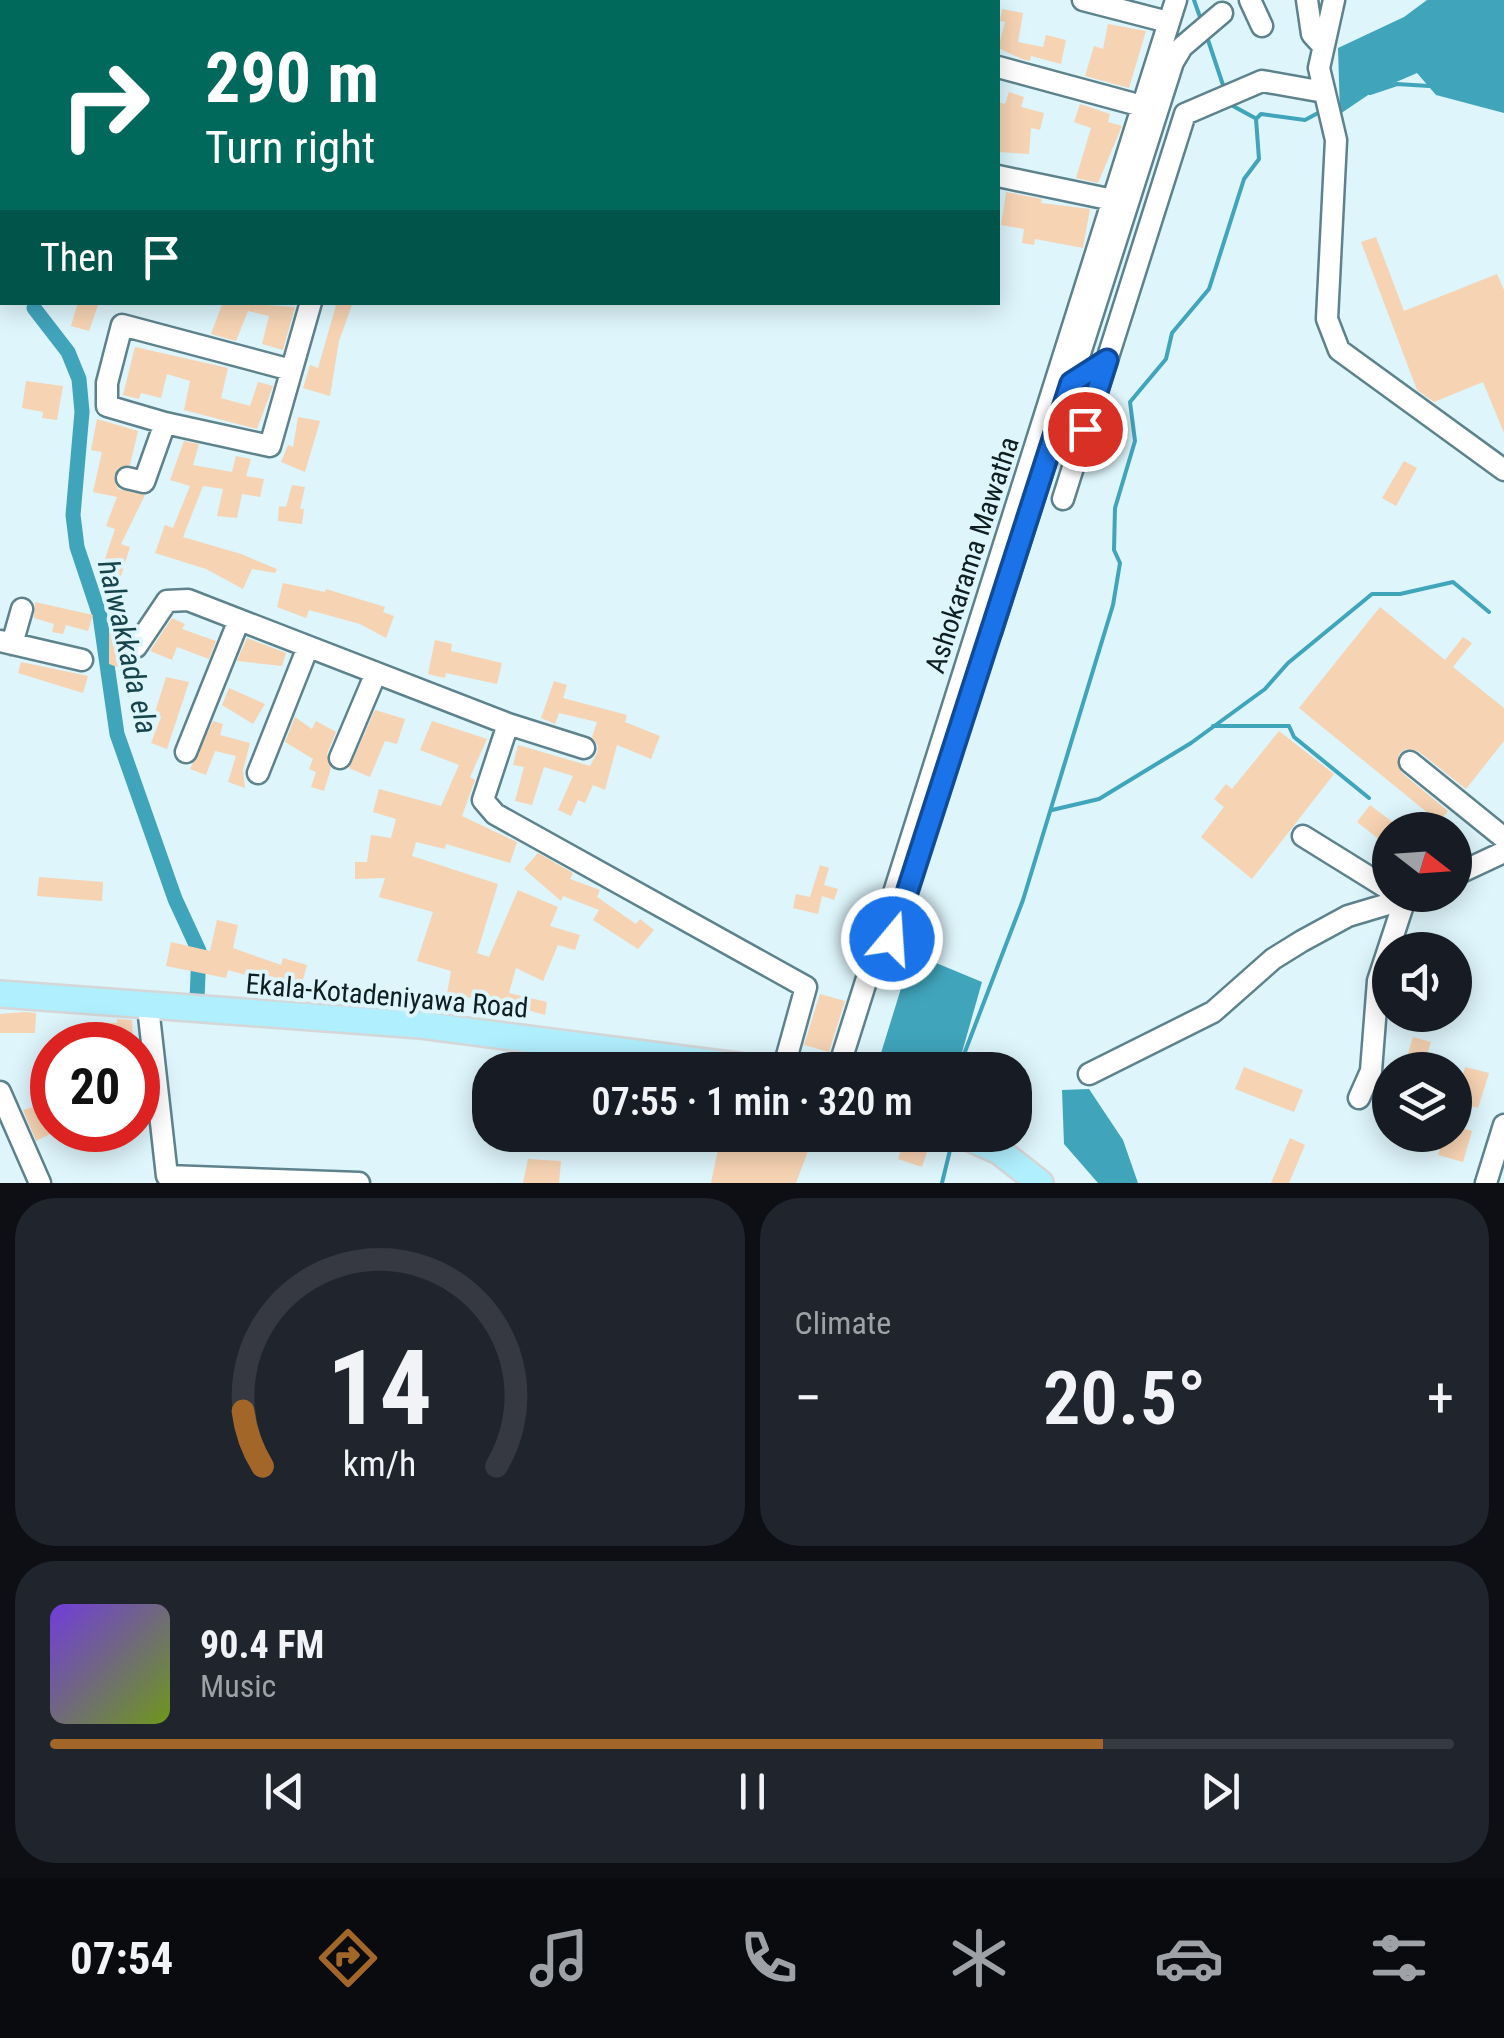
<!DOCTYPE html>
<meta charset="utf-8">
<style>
body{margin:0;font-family:"Roboto Condensed",sans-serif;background:#20242c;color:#f1f3f6;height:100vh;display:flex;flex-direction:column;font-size:38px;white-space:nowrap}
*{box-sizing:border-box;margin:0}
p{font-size:32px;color:#9ea1a6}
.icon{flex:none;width:55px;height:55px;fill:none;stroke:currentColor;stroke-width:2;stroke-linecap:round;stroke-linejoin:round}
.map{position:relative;height:1183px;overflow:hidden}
.sheet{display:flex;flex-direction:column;gap:15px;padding:15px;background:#0d0f14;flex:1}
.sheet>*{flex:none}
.guide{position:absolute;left:0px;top:0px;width:1000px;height:305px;box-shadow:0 5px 25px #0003;background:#00695c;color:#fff;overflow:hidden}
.needle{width:65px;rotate:107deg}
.tools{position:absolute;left:1372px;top:812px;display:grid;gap:20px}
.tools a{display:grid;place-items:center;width:100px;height:100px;border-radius:50%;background:#171b24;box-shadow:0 5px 25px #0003;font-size:50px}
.speed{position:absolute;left:30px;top:1022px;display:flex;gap:20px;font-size:50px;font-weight:700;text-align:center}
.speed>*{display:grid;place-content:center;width:130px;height:130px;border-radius:50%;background:#171b24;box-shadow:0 5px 25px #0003;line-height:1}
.speed .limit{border:15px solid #d22;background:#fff;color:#111}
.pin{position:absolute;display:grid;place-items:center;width:85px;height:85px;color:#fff;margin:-42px;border:5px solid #fff;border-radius:50%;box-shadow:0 2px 10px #0007}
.me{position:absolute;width:110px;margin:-55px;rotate:18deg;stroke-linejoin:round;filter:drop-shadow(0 0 8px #0008)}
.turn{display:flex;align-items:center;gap:35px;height:210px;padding:0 40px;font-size:45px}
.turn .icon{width:130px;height:130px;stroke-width:2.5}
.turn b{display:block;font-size:70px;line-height:85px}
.then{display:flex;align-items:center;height:95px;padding:0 40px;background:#0003;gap:20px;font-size:38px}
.big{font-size:75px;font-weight:600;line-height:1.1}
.sheet .card{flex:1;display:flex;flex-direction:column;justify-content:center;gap:15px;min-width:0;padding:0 35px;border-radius:40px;background:#20242c}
.sheet .dial{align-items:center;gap:0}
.dial svg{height:260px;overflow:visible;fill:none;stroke:#363941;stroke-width:7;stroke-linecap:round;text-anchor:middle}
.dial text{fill:#f1f3f6;stroke:none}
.song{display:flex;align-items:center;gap:30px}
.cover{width:120px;height:120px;border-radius:15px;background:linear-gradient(135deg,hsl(260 70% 55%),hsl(80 70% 35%))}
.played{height:10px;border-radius:5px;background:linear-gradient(90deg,#a26728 75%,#363941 75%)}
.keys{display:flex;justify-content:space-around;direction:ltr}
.heat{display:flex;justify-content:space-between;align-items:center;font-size:55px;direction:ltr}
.sheet .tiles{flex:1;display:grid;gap:15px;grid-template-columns:1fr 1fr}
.card:last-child{grid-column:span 2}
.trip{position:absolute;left:472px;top:1052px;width:560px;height:100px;border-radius:40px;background:#171b24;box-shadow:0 5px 25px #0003;font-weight:600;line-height:100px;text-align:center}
.menu{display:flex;height:160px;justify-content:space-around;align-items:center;background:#090b0e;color:#9ea1a6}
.menu .icon{width:70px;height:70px}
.menu .on{color:#a26728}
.menu b{font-size:45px;color:#f1f3f6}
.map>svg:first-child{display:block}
</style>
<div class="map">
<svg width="1504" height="1183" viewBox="0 0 1504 1183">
<rect width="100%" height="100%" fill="#ddf5fb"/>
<path fill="#40a4bb" d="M1427,0h77v113l-68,-18 -19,-22 -46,20 -31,21 -2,-66 66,-31z
M912,953l70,29 -25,88h-22l-54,-17z
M1089,1089l34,51 15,43h-40l-34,-39 -2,-54z"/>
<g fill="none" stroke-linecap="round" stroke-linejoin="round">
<path stroke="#40a4bb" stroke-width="4" d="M1194,0l6,17
M1208,40l15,45
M1370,93l27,-9 32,2
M1233,106l22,12
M1213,726h76l5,11 75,61
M1052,810l47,-11 92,-56 74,-54 23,-26 84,-69h28l53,-12 36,30
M958,1070l65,-170 90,-295 7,-42 -6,-13 1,-42 20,-67 -5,-39 36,-43 6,-26 37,-44 35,-110 15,-20 -3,-40 5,-5 44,6 13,-7
M942,1183l10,-41"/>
<path stroke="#40a4bb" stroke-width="15" d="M34,308l34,44 11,27 3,33 -9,103 4,32 23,69 17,118 58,165 24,52 -2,48"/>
</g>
<path fill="#f6d3b3" d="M1002,9l21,4 -5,29 25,5 3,-12 20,5 -5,24 -30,-8 -1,5 -8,-2 -24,-11 7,-26 -5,-1z
M1108,24l38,7 -17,57 -44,-12 9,-30 9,3z
M1009,92l15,5 -3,10 23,6 -4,17 -9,-2 -2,26 -31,-2v-50l7,2z
M1080,104l30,10 -2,8 14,4 -24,57 -22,-5 15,-50 -17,-6z
M1006,192l36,7 -1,4 49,6 -7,39 -48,-9 -1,6 -12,-2 2,-14 -23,-4z
M1376,237l28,74 93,-37 7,16v143l-21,-51 -49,20 -17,-12 -56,-148z
M78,302h21l-10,29 -18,-5z
M223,302l72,5 -12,43 -21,-6 7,-28 -21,-5 -12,30 -25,-7z
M337,302h16l-14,39 -9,55 -27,-8 7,-23 8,3z
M135,347l93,21 -7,30 29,8 8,-24 15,4 -16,43 -73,-19 6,-29 -23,-7 -6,24 -20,-5 -2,6 -16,-4z
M26,381l37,5 -6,34 -15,-2 1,-6 -21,-4z
M298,417l22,4 -15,51 -24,-10 7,-17 5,2z
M97,419l41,12 -8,34 -12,3 -4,8 4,13 27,6 -24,49 9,3 -9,29 -20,-5 14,-42 -9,-3 11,-29 -24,-5 9,-40 -11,-2z
M184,441l15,3 -6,21 39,7 4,-16 15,3 -5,17 18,3 -4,18 -18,-3 -5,24 -20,-2 6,-27 -20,-3 -20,51 58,17 36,15 -2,4 -23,-4 -9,20 -37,-20 -51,-16 10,-28 8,3 17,-42 -20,-6z
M1404,461l13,7 -21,38 -14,-8z
M292,485l13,2 -5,22h4l-2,15 -24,-3 1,-15 7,1z
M283,583l42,9 1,-3 59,18 -2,5 11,4 -8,22 -26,-14 -51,-14 -3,8 -29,-11z
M35,602l58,13 -5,16 -22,-6 -3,9 -11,-2 2,-8 -20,-6z
M1380,607l65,53 18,-23 9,6 -19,24 51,41v33l-38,48 -48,-38 -12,-2 -7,5 2,18 47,39 -9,11 -140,-114z
M172,618l13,6 -3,5 34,12 -7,18 -32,-12 -5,13 -22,-9z
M109,628l19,1 -5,40 -14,-5z
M247,638l39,15 -4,13 -45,-5z
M435,640l17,4 -1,7 51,12 -5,21 -51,-11 -1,5 -17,-4z
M21,662l67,14 -5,17 -65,-20z
M166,677l23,5 -22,67 -16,-6 10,-26 -8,2z
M554,681l13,4 -4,13 64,17 -2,7 35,14 -9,23 -34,-14 -12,45 -12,-5 -8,18 -7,-3 -7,16 -13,-6 15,-34 -29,-9 -12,38 -17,-4 9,-34 -11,-2 5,-20 72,21 7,-13 1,-7 -6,-9 5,-15 -38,-9 -4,11 -14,-6z
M229,688l36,16 -12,20 -31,-19z
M375,710l30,9 -8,25 -12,-3 -15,36 -21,-9z
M295,717l17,12 4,-8 20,11 -9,22 4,14 -7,23 -13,-4 5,-15 -7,-3 4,-10 -28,-17z
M213,721l10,3 -3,11 30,8 -7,27 2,18 -17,-6 8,-26 -21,-5 -9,24 -16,-6z
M432,721l55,18 -17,38 5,3 -13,36 55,26 -7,21 -64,-19 -1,5 -29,-7 -4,14 86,28 -21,69 12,4 29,-67 40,17 -8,19 30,9 -5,15 -17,-5 -15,36 -27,-13 -7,25 38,9 -2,13 -65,-19 -1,3 -32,-5 4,-23 -34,-10 16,-49 -54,-15 6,-19 -30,1v-17h12l4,-27 20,3 5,-19 -23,-7 6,-23 62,17 18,-41 -39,-15z
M1279,731l55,43 -82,105 -51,-42 23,-30 -10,-8 12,-15 6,5z
M1370,805l33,25h-13v18l-33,-26z
M538,853l35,20 -3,6 30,11 -3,7 39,27 4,-5 14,11 -16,19 -45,-29 6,-10 -36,-14 -2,5 -37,-32z
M820,865l9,3 -5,17 14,4 -4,11 -12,-4 -4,18 -25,-6 3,-14 14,3z
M39,877l64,5 -1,19 -65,-5z
M217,920l21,5 -5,23 48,17 2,-7 24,7 -6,22 -40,-11 -1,3 -32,-9 -2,8 -60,-12 5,-24 39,9z
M820,994l25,7 -16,51 -25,-7z
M24,1012l12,1 -1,20h-35v-19z
M117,1019l15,1 1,25h-40l1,-23 23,1z
M1413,1037l18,5 -9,28h-19z
M1244,1067l59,23 -9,22 -59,-23z
M1465,1067l24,6 -11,35 -21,-6z
M37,1106l3,12 12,-5v20l-16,8 -13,-31z
M1455,1126l17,5 -9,31 -25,-7 6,-20h11z
M721,1135h32l-2,11 22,6 5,-17h36l-18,48h-85z
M1290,1138l15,7 -16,38h-18z
M905,1139l24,7 -7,21 -24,-8z
M528,1159l33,2 -2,22h-36z"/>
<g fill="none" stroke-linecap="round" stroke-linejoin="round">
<defs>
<path id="minor" d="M251,0l5,2
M745,0l10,2
M1083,0l85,22
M1250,0l12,26
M1307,0l5,34 11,12
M1334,0l-15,68 17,72 -9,179 12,31 165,120
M106,2l2,-2
M301,2l1,-2
M467,2l1,-2
M998,67l144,39
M0,138l2,-3
M998,176l115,24
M1071,383l36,-23 78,-246 77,-33 62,11
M165,423l-58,-17v-23l15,-58 169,45
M127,478l17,4 21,-59 105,23 41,-144
M1063,499l44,-139
M991,632l182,-570 9,-15 40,-34
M0,641l82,19
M12,644l10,-35
M136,647l31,-46 21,-1 320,124 -25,76 12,14 311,173 -23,83
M508,724l76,24
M186,752l53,-132
M340,758l36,-85
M1410,762l94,76
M258,773l50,-126
M1303,836l87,54
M1455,875l49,-23
M148,1007l19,169 192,7
M838,1070l338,-1070
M1089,1074l124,-62 60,-53 29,-18 46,-25 57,-17
M0,1092l40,91
M1359,1098l12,-27 7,-90 27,-82
M1486,1183l18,-58"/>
<path id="major" d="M0,994l421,31 347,45
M963,1135l36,16 41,32"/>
</defs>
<use href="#minor" stroke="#5e828c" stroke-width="25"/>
<use href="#major" stroke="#d4d6d7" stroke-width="30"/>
<use href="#minor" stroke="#fff" stroke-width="20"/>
<use href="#major" stroke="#b0effe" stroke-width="25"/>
</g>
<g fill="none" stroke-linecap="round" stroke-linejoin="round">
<defs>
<path id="route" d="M892,939l179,-556 36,-23 -22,69"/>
</defs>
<use href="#route" stroke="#114b97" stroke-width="25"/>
<use href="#route" stroke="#1a73e8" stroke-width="18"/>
</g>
<g text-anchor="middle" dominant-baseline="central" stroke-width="8" stroke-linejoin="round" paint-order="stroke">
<g font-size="28" fill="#0f1e21" stroke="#ddf5fb">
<text transform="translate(972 555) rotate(-72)">Ashokarama Mawatha</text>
<text transform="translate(387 996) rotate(5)">Ekala-Kotadeniyawa Road</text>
</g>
<g font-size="30" font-style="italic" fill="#17434d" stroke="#ddf5fb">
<text transform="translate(128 647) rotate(77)">halwakkada ela</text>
</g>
</g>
</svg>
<div class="tools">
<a><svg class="needle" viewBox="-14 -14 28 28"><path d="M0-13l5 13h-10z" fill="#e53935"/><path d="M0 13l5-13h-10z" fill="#9ea1a6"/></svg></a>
<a><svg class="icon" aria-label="sound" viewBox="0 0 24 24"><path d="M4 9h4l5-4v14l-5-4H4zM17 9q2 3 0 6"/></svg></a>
<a><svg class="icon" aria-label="layers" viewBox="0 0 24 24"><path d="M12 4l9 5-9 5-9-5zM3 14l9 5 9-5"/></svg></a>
</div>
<div class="speed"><div class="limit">20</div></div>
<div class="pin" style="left:1085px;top:429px;background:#d93025"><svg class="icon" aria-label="arrive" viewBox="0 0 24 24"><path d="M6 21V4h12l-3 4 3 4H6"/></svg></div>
<svg class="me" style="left:892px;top:939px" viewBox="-20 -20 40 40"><circle r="17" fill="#1a73e8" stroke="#fff" stroke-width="3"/><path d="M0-11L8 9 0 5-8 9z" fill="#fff"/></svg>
<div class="trip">07:55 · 1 min · 320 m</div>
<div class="guide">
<div class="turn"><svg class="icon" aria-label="right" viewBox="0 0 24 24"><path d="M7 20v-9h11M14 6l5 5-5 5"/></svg><div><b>290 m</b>Turn right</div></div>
<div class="then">Then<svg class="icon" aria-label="arrive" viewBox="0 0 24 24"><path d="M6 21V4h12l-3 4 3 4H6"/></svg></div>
</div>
</div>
<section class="sheet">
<div class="tiles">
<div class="card dial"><svg viewBox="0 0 100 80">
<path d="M14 69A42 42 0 1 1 86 69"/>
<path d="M14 69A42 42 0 0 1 8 52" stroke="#a26728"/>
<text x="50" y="56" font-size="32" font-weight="700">14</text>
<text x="50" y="72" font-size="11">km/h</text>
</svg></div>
<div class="card"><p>Climate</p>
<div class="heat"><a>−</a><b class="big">20.5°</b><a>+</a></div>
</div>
<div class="card">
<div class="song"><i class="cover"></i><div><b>90.4 FM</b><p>Music</p></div></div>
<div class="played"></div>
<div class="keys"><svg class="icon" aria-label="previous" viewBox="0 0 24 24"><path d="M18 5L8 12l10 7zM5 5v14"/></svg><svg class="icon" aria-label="pause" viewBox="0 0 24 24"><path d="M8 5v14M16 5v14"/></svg><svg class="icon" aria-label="next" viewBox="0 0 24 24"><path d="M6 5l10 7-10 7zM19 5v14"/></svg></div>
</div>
</div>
</section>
<nav class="menu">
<b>07:54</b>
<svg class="icon on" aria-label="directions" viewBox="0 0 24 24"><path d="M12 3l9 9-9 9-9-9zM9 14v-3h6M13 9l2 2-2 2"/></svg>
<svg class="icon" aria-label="music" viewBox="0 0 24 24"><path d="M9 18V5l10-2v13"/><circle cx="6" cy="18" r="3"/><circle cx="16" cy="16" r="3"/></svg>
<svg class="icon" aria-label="phone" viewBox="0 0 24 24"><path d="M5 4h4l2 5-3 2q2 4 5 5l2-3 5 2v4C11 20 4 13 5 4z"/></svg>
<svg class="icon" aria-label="climate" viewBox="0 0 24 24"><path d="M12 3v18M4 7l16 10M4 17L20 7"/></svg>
<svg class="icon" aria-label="car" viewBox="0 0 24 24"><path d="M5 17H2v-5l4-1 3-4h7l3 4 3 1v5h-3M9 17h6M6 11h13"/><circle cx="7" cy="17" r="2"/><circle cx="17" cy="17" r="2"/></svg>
<svg class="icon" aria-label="filters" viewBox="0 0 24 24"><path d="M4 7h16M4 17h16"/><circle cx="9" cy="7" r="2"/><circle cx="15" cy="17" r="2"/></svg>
</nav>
